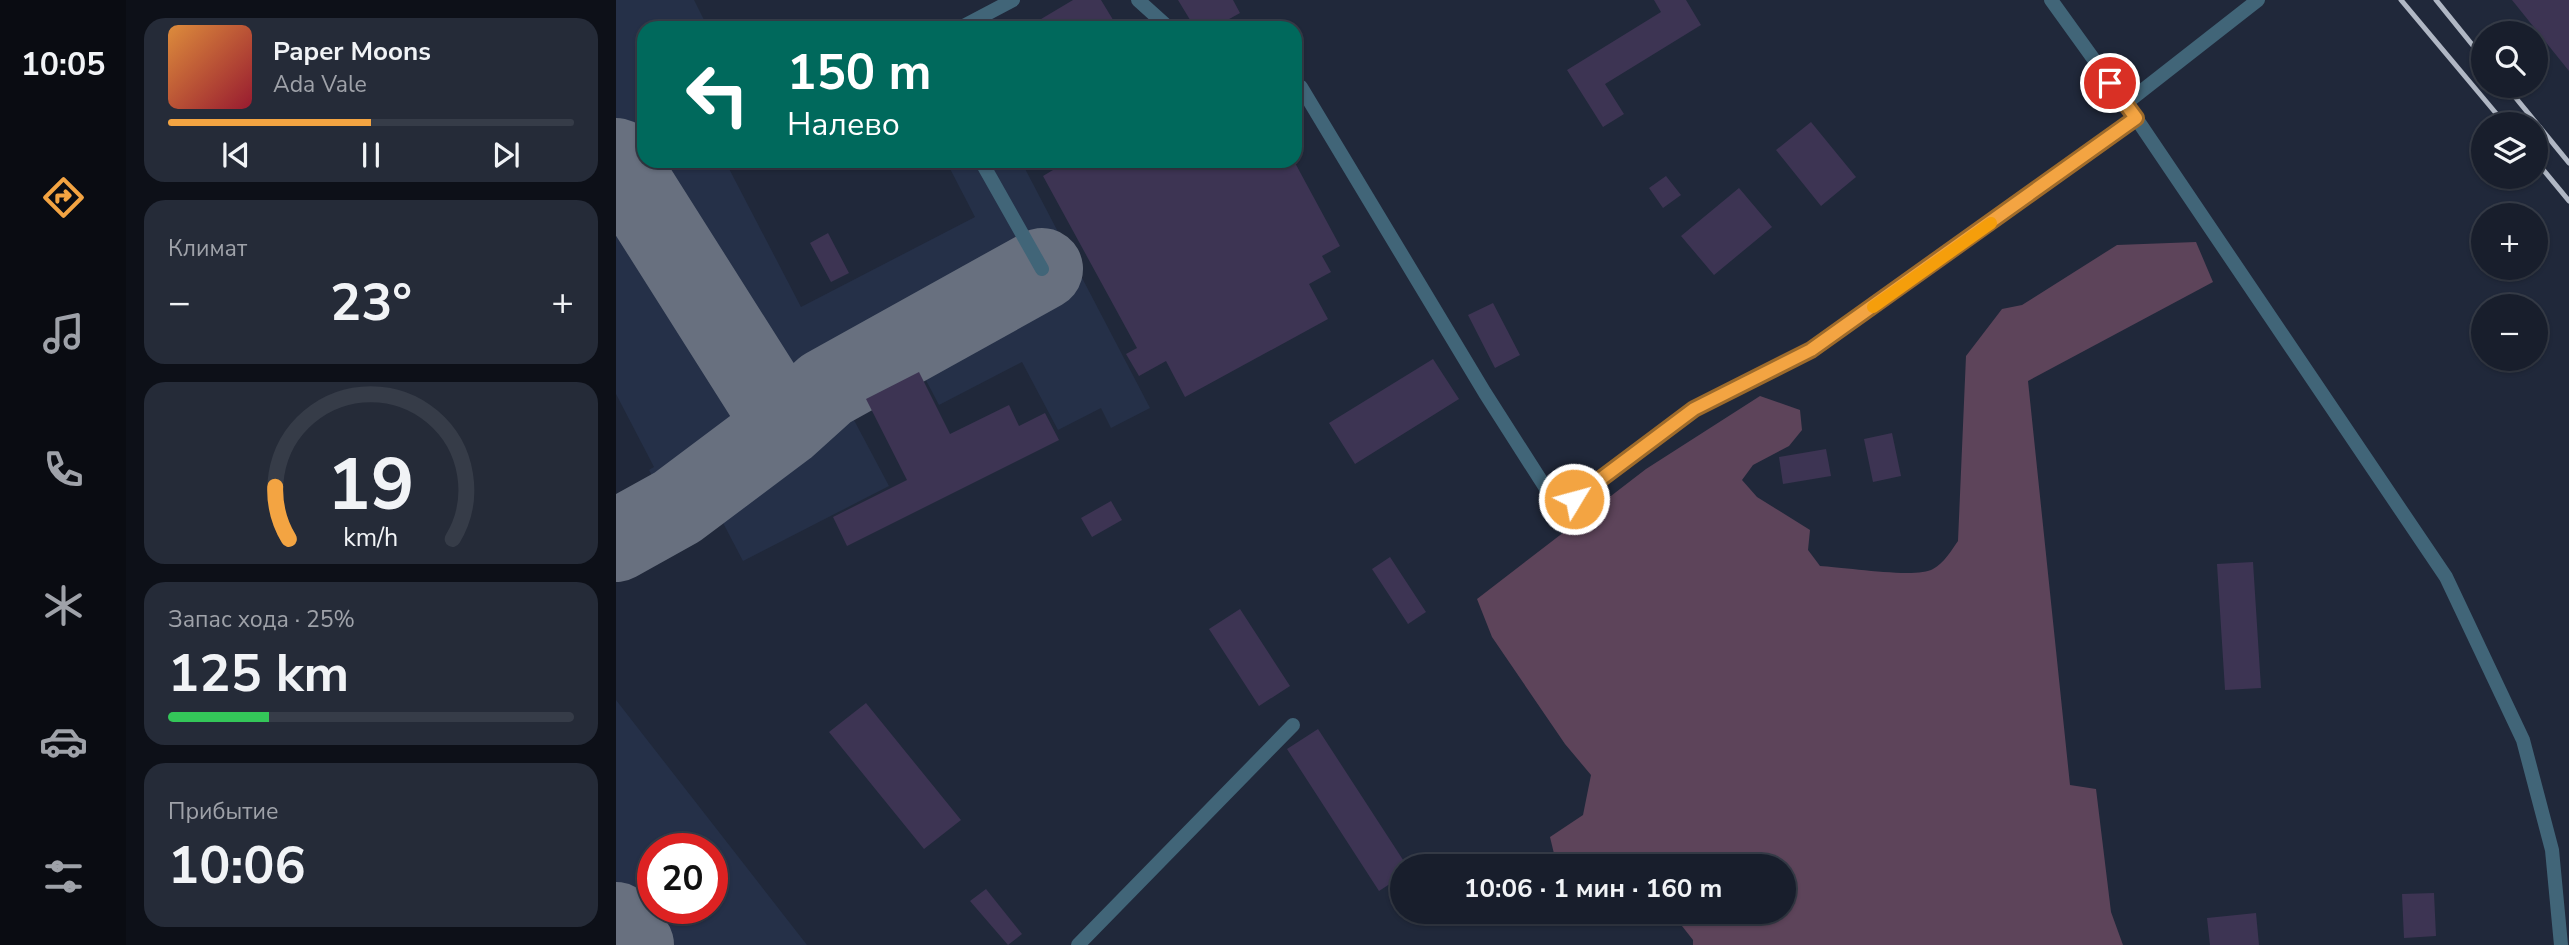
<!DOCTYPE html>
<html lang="ru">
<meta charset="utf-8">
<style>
body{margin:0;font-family:"Nunito Sans",sans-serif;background:#252b38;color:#f1f3f6;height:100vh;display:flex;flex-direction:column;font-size:26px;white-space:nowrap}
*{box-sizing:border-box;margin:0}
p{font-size:23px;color:#9fa2a9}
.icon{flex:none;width:38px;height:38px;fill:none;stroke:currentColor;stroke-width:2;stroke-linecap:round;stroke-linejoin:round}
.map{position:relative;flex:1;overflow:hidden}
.details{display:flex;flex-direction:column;gap:18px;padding:18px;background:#0d1018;width:490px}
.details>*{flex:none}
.top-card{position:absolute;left:21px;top:21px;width:665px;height:147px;border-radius:21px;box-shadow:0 2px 5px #0004,0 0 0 2px #363c48;background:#00695c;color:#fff;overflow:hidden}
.tools{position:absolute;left:1855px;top:21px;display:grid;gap:14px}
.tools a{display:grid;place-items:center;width:77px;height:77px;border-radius:50%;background:#181e2c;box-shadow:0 2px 5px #0004,0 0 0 2px #363c48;font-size:35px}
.speed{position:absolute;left:21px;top:833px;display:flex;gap:14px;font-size:35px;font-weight:700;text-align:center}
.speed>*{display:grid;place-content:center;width:91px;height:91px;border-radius:50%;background:#181e2c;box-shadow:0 2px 5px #0004,0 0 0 2px #363c48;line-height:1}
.speed .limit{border:10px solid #d22;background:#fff;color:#111}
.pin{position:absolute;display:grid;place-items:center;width:60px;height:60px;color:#fff;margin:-30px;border:4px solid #fff;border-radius:50%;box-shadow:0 2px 7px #0007}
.me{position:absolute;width:77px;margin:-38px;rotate:53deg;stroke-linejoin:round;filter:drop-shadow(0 0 5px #0008)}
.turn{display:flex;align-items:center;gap:24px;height:147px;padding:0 35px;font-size:32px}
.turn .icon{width:91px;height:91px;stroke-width:2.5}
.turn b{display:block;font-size:49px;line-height:60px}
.big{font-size:52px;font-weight:700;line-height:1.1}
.details .card{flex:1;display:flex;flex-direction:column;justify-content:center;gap:10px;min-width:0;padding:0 24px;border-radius:21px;background:#252b38}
.details .dial{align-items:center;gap:0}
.dial svg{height:182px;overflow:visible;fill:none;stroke:#363c48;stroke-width:7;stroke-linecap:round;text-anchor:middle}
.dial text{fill:#f1f3f6;stroke:none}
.song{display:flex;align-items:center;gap:21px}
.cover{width:84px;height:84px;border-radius:10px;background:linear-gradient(135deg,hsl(30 70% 55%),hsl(350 70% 35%))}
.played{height:7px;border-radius:4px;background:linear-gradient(90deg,#f3a442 50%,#363c48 50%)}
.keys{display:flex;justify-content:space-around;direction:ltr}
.heat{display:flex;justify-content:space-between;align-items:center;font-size:38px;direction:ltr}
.charge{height:10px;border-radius:5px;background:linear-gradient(90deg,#34c759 25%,#363c48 0)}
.trip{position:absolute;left:774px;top:854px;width:406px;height:70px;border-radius:35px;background:#181e2c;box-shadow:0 2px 5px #0004,0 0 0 2px #363c48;font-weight:700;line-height:70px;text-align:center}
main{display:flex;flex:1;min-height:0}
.tabs{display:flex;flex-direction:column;width:126px;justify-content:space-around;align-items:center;background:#0a0c12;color:#9fa2a9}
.tabs .icon{width:49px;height:49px}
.tabs .active{color:#f3a442}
.tabs b{font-size:32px;color:#f1f3f6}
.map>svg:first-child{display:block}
</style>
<main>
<nav class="tabs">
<b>10:05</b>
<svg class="icon active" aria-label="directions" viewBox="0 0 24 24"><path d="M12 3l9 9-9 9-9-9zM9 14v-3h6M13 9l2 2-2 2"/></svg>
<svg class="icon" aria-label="music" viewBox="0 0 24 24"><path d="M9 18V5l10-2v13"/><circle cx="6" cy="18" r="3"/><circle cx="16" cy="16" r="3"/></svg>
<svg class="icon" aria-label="phone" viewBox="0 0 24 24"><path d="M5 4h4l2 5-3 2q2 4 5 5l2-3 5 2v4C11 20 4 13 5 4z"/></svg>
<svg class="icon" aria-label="climate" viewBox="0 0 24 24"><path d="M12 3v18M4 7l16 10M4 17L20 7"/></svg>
<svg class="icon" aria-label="car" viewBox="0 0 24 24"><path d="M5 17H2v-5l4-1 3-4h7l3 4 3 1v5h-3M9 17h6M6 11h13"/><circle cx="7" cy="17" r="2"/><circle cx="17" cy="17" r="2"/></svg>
<svg class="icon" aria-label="filters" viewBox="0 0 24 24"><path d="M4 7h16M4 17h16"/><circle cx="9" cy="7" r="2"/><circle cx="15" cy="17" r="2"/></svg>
</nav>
<section class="details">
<div class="card">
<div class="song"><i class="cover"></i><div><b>Paper Moons</b><p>Ada Vale</p></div></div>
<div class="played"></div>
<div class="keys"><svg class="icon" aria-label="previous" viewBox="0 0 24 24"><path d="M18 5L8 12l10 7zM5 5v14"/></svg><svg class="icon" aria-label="pause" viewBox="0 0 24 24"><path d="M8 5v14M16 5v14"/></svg><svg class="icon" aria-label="next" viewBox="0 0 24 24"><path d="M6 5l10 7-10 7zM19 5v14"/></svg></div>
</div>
<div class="card"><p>Климат</p>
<div class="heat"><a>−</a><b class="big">23°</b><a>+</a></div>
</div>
<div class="card dial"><svg viewBox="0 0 100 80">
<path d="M14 69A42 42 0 1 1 86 69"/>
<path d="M14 69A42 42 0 0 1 8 46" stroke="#f3a442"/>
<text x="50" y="56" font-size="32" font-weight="700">19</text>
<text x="50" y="72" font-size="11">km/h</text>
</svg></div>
<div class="card"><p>Запас хода · 25%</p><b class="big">125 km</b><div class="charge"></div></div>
<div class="card"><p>Прибытие</p><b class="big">10:06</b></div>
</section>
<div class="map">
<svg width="1953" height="945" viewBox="0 0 1953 945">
<rect width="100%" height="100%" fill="#20283a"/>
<path fill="#253048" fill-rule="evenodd" d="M0,0h78l14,28h-64v133h81l76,146 174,-90 -29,-56h75l129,247 -39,20 -10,-20 -43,22 -36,-68 -83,43 -20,-38 -73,38 43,81 -146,75 -21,-40 -36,19 -37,-70 5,-3 -38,-73z
M0,700l191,245h-191zM37,849h59v59h-59z"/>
<path fill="#5d445a" d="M1580,242l17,40 -185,99 42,404 26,4 15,123 12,33h-430v-5l-22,-28h112v-46h-226l-7,-29 33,-22 8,-40 -26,-31 -73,-107 -15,-38 169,-130 114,-73 40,14 2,20 -13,16 -36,19 -11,15 15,17 53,33 -2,20 12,16c23,1 97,13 113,3 11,-6 18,-18 25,-28l8,-185 36,-47 20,-4 95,-60z"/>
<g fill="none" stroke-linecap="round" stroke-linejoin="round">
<path stroke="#68707f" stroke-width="82" d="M0,159l169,267
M0,541l61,-34 108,-81 41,-37 216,-120
M0,923l17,22"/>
</g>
<path fill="#3d3453" d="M457,0h28l17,28h-92z
M562,0h55l7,13 -27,15h-18z
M1038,0h32l15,25 -96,59 19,30 -21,13 -36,-57 94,-58z
M1896,0h57v71z
M1195,122l45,55 -35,29 -45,-56z
M432,161h246l46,85 -18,10 9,16 -22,12 19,35 -143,78 -19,-36 -27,15 -13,-22 11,-6 -94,-172 10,-6z
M1050,176l15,19 -18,13 -14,-20z
M1123,188l33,39 -58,48 -33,-39z
M212,233l21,40 -18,9 -21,-39z
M877,303l27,52 -25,13 -27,-53z
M817,359l26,40 -104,65 -26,-41z
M303,372l31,62 59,-29 10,21 26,-13 14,27 -212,106 -14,-29 74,-37 -41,-81z
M1276,433l9,43 -28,6 -9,-43z
M1210,449l5,27 -48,8 -4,-27z
M495,501l11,19 -30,17 -11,-19z
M774,557l36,55 -18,12 -36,-55z
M1637,562l8,126 -36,2 -8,-126z
M624,609l50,77 -31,20 -50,-77z
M250,703l95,117 -37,29 -95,-117z
M702,729l89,137h-5v10l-23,15 -92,-142z
M370,889l36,45 -14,11 -38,-44z
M1818,893l2,43 -32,2 -2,-44z
M1640,913l3,32h-49l-3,-27z"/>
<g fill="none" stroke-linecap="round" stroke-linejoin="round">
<path stroke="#416578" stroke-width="14" d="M522,0l31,28
M1435,0l85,118 310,459 77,163 29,110 9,95
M344,28l53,-28
M679,85l6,2 184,306 62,97 27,9 120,-90 117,-59 325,-232
M1509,104l133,-104
M365,161l61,108
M462,945l215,-220"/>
<path stroke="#b0b7c4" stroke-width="5" d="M1785,0l104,124
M1820,0l47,58
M1890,86l63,77
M1920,161l33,40"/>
</g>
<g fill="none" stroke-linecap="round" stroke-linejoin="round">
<defs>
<path id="route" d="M958,499l120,-90 117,-59 325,-232 -26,-35"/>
</defs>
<use href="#route" stroke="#9e6b2b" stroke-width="18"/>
<use href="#route" stroke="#f3a442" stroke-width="12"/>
<path stroke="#f59e0b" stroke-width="12" d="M1257,307l118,-84"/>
</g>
</svg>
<div class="tools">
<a><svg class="icon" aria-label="search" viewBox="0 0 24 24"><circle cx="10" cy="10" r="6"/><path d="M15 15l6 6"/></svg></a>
<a><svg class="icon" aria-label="layers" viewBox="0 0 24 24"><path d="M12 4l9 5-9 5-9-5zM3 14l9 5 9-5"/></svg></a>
<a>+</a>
<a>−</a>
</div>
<div class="speed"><div class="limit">20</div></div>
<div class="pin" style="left:1494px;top:83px;background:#d93025"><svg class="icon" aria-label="arrive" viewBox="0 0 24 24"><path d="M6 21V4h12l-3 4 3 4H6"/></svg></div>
<svg class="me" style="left:958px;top:499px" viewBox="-20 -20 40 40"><circle r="17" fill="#f3a442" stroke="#fff" stroke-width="3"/><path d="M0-11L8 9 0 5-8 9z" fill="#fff"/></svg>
<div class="trip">10:06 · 1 мин · 160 m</div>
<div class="top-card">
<div class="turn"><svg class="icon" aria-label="left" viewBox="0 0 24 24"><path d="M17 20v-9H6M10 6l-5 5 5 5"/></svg><div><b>150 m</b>Налево</div></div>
</div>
</div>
</main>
